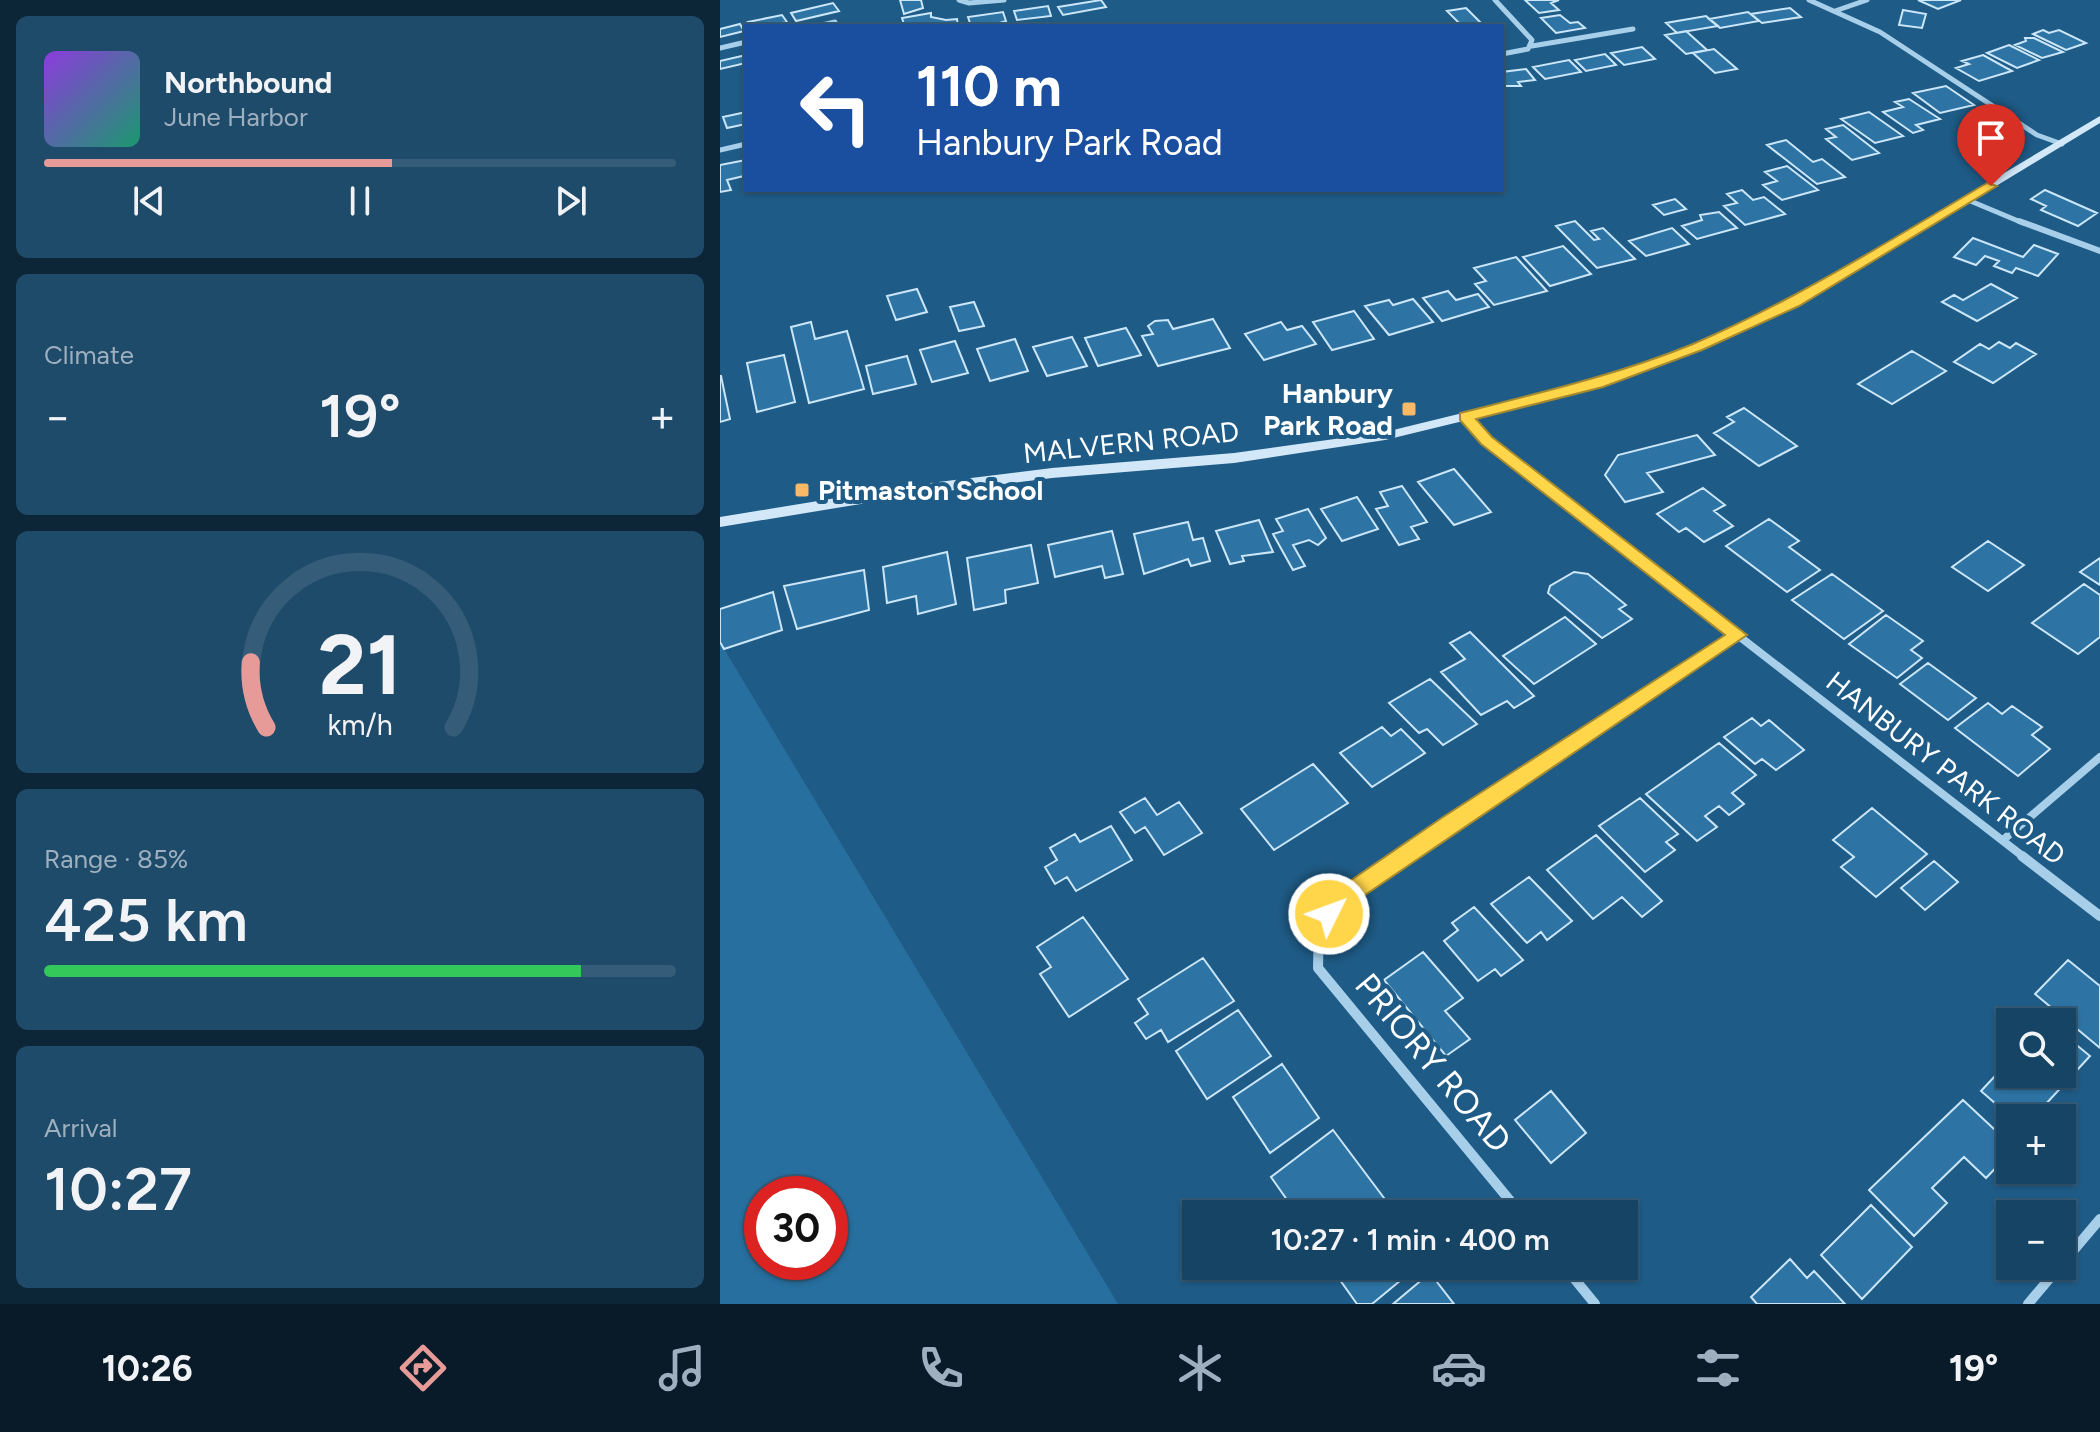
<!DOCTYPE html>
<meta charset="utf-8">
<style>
body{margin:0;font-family:Figtree,sans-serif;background:#1f4b6a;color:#f1f3f6;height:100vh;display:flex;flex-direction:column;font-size:30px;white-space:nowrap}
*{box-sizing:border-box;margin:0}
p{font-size:26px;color:#9eb0bf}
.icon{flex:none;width:44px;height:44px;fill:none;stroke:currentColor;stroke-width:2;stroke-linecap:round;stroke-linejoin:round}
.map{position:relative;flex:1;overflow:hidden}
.panel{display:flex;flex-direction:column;gap:16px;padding:16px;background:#0c2537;width:720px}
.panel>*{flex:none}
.top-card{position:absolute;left:24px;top:24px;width:760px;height:168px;border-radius:0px;box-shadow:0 2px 6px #0004,0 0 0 2px #355c78;background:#1a4fa0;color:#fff;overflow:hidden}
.controls{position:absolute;left:1276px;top:1008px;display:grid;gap:16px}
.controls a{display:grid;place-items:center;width:80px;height:80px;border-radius:0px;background:#164464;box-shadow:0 2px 6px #0004,0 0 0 2px #355c78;font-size:40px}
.speed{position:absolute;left:24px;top:1176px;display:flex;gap:16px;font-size:40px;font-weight:700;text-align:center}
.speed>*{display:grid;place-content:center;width:104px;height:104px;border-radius:50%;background:#164464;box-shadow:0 2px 6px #0004,0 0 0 2px #355c78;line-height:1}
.speed .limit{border:12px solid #d22;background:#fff;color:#111}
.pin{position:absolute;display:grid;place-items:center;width:68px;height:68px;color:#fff;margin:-82px -34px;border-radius:50% 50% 50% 0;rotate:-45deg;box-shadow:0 0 8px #0007}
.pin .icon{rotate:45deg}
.me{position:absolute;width:88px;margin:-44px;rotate:48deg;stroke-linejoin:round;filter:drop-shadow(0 0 6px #0008)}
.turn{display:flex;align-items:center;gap:28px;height:168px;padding:0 40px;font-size:36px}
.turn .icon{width:104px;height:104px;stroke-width:2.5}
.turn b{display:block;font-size:56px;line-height:68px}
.big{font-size:60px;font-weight:600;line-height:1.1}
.panel .card{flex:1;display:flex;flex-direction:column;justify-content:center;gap:12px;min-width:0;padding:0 28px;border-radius:12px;background:#1f4b6a}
.panel .dial{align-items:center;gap:0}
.dial svg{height:208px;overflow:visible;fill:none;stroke:#355c78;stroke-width:7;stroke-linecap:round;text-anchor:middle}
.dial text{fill:#f1f3f6;stroke:none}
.song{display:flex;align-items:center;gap:24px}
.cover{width:96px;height:96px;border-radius:12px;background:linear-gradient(135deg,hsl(270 70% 55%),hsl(160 70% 35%))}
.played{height:8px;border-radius:4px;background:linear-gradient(90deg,#e69b98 55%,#355c78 55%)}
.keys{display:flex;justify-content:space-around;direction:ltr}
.heat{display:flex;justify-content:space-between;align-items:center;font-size:44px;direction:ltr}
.charge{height:12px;border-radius:6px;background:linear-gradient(90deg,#34c759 85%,#355c78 0)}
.trip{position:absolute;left:462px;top:1200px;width:456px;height:80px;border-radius:0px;background:#164464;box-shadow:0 2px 6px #0004,0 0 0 2px #355c78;font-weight:600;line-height:80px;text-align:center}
.tab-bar{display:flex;height:128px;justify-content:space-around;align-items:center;background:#091b28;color:#9eb0bf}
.tab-bar .icon{width:56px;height:56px}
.tab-bar .current{color:#e69b98}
.tab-bar b{font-size:36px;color:#f1f3f6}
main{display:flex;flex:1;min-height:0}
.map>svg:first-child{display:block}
</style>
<main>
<section class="panel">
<div class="card">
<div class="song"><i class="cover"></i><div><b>Northbound</b><p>June Harbor</p></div></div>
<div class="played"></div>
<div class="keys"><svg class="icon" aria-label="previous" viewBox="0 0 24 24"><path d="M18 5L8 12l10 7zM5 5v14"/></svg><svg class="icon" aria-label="pause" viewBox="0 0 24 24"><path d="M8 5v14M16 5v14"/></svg><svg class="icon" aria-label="next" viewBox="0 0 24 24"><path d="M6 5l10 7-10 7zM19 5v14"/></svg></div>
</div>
<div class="card"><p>Climate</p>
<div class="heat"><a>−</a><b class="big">19°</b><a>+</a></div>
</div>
<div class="card dial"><svg viewBox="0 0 100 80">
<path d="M14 69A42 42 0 1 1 86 69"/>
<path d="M14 69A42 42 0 0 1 8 44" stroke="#e69b98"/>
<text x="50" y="56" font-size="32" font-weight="700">21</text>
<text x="50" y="72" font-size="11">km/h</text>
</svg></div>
<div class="card"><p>Range · 85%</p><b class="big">425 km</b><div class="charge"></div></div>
<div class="card"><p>Arrival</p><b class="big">10:27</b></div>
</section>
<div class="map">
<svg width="1380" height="1304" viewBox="0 0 1380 1304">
<rect width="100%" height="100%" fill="#1e5b86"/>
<path fill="#276f9f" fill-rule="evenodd" d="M0,642l398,662h-398zM42,1194h68v68h-68z"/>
<path fill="#2d74a4" stroke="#cbe6f8" stroke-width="2" d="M180,0h21l2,8 -19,6z
M381,0l5,7 -43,8 -5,-8z
M805,0h34l-8,3 8,7 -20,3z
M1198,0h43l-23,9z
M113,3l6,8 -43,10 -5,-8z
M328,6l3,10 -34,4 -3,-9z
M746,8l16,16 -20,2 -15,-15z
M1070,8l11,9 -39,6 -11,-9z
M1183,10l23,4 -4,14 -23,-3z
M283,12l3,9 -16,5h-19l-3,-9z
M1028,12l11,9 -39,7 -11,-9z
M211,13v4l15,3 11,-1 1,7 -54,-2 -2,-6z
M62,15l5,7 -20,4h-16l-3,-4z
M840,15l10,8 8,-1 7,6 -29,5 -15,-15z
M986,16l12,10 -41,7 -11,-10z
M20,24l4,7 -24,6v-8z
M1323,30l6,3 10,-3 27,13 -20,7 -33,-16z
M966,31l21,19 -21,4 -21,-19z
M1305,38h9l29,14 -21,6 -27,-13 11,-4z
M1289,45l30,15 -22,8 -30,-15z
M922,47l13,12 -31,6 -13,-12z
M994,49l23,20 -22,4 -22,-20z
M885,54l11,11 -30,6 -11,-11z
M26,55v8l-26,6v-8z
M1263,55l29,16 -33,10 -23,-13 13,-4 -7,-3z
M849,60l12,12 -36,7 -12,-12z
M806,69l9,11 -17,2 3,4h-19v-14z
M1226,86l28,19 -34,8 -27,-20z
M1189,99l31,20 -24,6 7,5 -10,3 -30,-21 20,-5 -8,-5z
M26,112v12l-19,4 -4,-11z
M1149,112l34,24 -28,7 -34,-24z
M1123,125l36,28 -27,7 -26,-21 10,-2 -10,-8z
M1066,140l27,22 9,-3 23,18 -28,7 -50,-39z
M26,160v23l-2,-7 -17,4 4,10 -11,2v-27z
M1067,166l31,24 -36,10 -19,-15 14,-4 -12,-9z
M1022,190l11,10 11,-3 21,17 -40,11 -21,-19 13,-3 -10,-9z
M1325,190l52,23 -19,13 -37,-16 5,-4 -15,-7z
M955,199l11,10 -22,6 -11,-10z
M999,212l18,16 -40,11 -15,-13 20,-6 -2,-5z
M855,221l19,19 5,-1 -8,-8 12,-3 32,31 -38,9 -41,-42z
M952,228l17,16 -43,12 -17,-15z
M1253,238l50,19 11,-12 24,9 -20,22 -22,-8 -4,5 -18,-7 5,-5 -14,-5 -9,9 -22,-8z
M843,246l28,28 -41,12 -27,-29z
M796,257l31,34 -53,14 -19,-21 11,-3 -12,-13z
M1271,284l26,14 -40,23 -35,-19 12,-7 9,5z
M197,289l10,23 -31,8 -9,-24z
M728,291l8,9 22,-6 11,13 -47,14 -19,-23z
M693,299l20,23 -44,13 -24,-29 24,-6 4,5z
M254,302l10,24 -25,5 -9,-24z
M634,311l20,28 -42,11 -19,-28z
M493,319l17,29 -72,18 -16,-30 11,-2 -5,-8 7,-5 13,-1 5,9z
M91,322l4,17 32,-8 17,58 -55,14 -18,-76z
M561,322l6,8 15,-4 14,18 -52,16 -19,-26z
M406,328l15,27 -43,11 -13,-28z
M352,337l15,29 -40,10 -14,-29z
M295,339l13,32 -38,10 -13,-32z
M235,341l13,32 -36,9 -12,-32z
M1279,342l11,6 6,-5 20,11 -43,29 -39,-21 26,-18 9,5z
M1192,351l34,20 -54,33 -34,-20z
M64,355l11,47 -38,10 -10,-49z
M187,356l9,28 -43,10 -7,-28z
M1,376l9,43 -10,3v-46z
M1024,408l53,38 -38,20 -45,-33 20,-11 -7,-5z
M977,435l18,20 -68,18 16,19 -38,10 -20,-27 13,-20z
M734,469l37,43 -37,13 -36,-43z
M682,486l25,36 -16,5 8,12 -20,6 -23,-36 12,-3 -8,-14z
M983,488l22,17 -11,6 19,15 -29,16 -18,-14 -7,4 -22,-18z
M637,497l21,32 -36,12 -21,-32z
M588,509l18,29 -8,7 -9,-5 -16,5 12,21 -12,4 -20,-36 10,-3 -7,-12z
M1049,519l30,22 -10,6 31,23 -33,22 -61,-46z
M539,520l14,32 -31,4 2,5 -14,3 -14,-33z
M468,522l5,18 10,-2 7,23 -19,5 -3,-7 -44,15 -10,-40z
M392,531l11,43 -18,4 -3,-12 -47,11 -7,-32z
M1268,541l36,24 -36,26 -36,-24z
M311,545l7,38 -33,7 1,13 -32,7 -7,-52z
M227,552l9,52 -38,10 -2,-18 -29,7 -4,-36z
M1380,558v27l-20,-13z
M144,570l5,40 -72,19 -13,-43z
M854,572l14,2 38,31 -7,4 13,10 -30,19 -54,-45 2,-7z
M1112,574l51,37 -39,28 -52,-39z
M1364,584l16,11v42l-22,17 -46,-31z
M53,592l9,38 -58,19 -4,-7v-33z
M1166,615l37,26 -12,9 11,8 -25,20 -48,-34z
M845,617l31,27 -62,40 -31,-28z
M750,632l64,64 -20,12 -7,-7 -26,14 -40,-43 24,-13 -15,-16z
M1208,663l48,35 -28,22 -48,-36z
M710,679l47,45 -34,21 -16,-16 -8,4 -30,-30z
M1268,703l14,11 10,-8 30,21 -10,8 18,14 -32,27 -63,-48z
M1032,718l9,8 8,-6 35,30 -28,20 -14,-11 -7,5 -31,-27z
M662,727l9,9 10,-7 24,24 -53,34 -32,-34z
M999,743l37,32 -24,18 12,11 -15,11 -10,-9 -14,10 12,11 -20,14 -51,-47z
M593,764l35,39 -74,47 -33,-41z
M425,798l12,17 22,-13 23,31 -38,22 -19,-28 -10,6 -15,-21z
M920,798l38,36 -12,8 9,8 -30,22 -46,-46z
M1152,808l55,46 -51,43 -35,-30 13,-10 -21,-17z
M391,826l21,34 -56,31 -9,-14 -12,7 -10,-17 12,-7 -7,-12 25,-14 5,8z
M876,835l66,66 -20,16 -20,-20 -29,22 -46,-49z
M1214,861l24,21 -33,28 -24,-22z
M809,877l43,44 -25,19 -6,-8 -14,11 -36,-39z
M754,907l49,53 -22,16 -6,-7 -17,12 -34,-40 14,-11 -6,-7z
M363,917l45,62 -59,38 -29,-43 11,-7 -14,-20z
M703,952l40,46 -18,13 25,28 -24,17 -62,-76z
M483,958l31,43 -66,41 -7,-12 -15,9 -11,-16 13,-9 -10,-15z
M1348,960l32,26v62l-65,-54z
M518,1010l33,46 -64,43 -31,-48z
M1342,1033l28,23 -57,62h-21l-31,-27 29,-31v14h52z
M562,1064l37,54 -49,35 -37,-56z
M831,1091l35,42 -35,30 -36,-43z
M1243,1100l47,44v9l-24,25 -22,-21 -32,31 15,15 -33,33 -45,-46z
M613,1130l63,84h-99l-26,-37z
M1151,1205l41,42 -50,52 -41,-44z
M1070,1259l17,19 7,-7 31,33h-88l-6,-7z
M578,1266h28l-11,10 -13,-2z
M610,1266h88l-46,38h-15z
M710,1273l24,31h-61z"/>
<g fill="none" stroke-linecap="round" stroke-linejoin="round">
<path stroke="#a7cfea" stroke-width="5" d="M239,0l10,3 35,-3
M775,0l37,40 -4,9 -26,5
M1089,0l71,32 157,103 25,9
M1115,11l32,-11
M98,26l17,-4
M812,46l101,-17
M0,48l26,-6
M0,150l26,-6
M1248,200l55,23"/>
<path stroke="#a7cfea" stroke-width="6" d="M1299,221l81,30
M745,417l21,23 82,64"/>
<path stroke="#a7cfea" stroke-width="8" d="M846,502l459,356
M1283,840l97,-83
M680,858l338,-223"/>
<path stroke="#a7cfea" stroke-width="10" d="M683,856l-64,45 -20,25 -1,42 203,246
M1302,856l78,60
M1342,1264l38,-45
M844,1266l31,38
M1308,1304l32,-38"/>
<path fill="#d2e8f8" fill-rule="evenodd" d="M1380,116v7l-302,183 -96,44 -99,37 -218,53 -151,23 -182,15 -130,16 -202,33v-10l202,-33 130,-16 182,-15 151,-21 209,-51 98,-37 98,-44z"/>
</g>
<path fill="#ffd54a" stroke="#a68a30" stroke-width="2" d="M1267,183l10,3 -198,120 -97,44 -99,37 -127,32 16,18 255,198 -401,273 -10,12h-15l-3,-6 13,-20 112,-77 282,-182 -244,-191 -21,-24v-7c79,-20 157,-38 233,-69 103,-44 197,-104 294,-161z"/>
<g fill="#f9b966" stroke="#1e5b86" stroke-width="3">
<rect x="681" y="401" width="16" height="16" rx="4"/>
<rect x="74" y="482" width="16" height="16" rx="4"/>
</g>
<g text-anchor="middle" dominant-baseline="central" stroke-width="8" stroke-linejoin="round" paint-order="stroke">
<g font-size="28" font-weight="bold" fill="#fff" stroke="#1e5b86" text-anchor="end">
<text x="673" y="393">Hanbury<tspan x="673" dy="32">Park Road</tspan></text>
<text x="98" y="490" text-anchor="start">Pitmaston School</text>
</g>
<g font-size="28" fill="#fff" stroke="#1e5b86">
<text transform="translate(411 442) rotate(-6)">MALVERN ROAD</text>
<text transform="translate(1226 768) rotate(38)">HANBURY PARK ROAD</text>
</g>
<g font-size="34" fill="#fff" stroke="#1e5b86">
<text transform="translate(713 1063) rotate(50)">PRIORY ROAD</text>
</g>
</g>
</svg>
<div class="controls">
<a><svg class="icon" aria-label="search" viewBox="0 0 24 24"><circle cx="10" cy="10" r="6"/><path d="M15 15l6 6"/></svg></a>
<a>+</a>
<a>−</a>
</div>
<div class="speed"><div class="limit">30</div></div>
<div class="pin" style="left:1271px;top:186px;background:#d93025"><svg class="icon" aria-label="arrive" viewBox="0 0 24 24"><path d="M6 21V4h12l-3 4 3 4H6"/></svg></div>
<svg class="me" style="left:609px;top:914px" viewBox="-20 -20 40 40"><circle r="17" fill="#ffd54a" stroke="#fff" stroke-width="3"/><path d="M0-11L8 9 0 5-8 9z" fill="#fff"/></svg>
<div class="trip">10:27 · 1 min · 400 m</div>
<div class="top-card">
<div class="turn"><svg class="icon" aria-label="left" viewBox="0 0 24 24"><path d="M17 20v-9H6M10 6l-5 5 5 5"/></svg><div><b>110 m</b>Hanbury Park Road</div></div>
</div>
</div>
</main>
<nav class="tab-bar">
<b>10:26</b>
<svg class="icon current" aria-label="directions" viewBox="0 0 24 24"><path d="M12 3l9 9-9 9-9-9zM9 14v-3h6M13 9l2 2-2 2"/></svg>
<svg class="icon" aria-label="music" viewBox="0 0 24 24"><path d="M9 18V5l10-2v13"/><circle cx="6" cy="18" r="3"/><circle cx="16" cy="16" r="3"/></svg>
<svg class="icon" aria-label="phone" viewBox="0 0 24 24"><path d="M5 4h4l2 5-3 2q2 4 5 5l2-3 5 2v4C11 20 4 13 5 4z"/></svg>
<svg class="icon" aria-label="climate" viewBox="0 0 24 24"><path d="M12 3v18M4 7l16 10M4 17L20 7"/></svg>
<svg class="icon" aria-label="car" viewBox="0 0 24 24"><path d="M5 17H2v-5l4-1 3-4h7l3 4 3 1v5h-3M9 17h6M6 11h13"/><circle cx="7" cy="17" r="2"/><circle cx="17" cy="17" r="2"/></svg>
<svg class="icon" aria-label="filters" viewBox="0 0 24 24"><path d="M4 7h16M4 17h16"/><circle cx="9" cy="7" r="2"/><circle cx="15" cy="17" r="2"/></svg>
<b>19°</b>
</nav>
